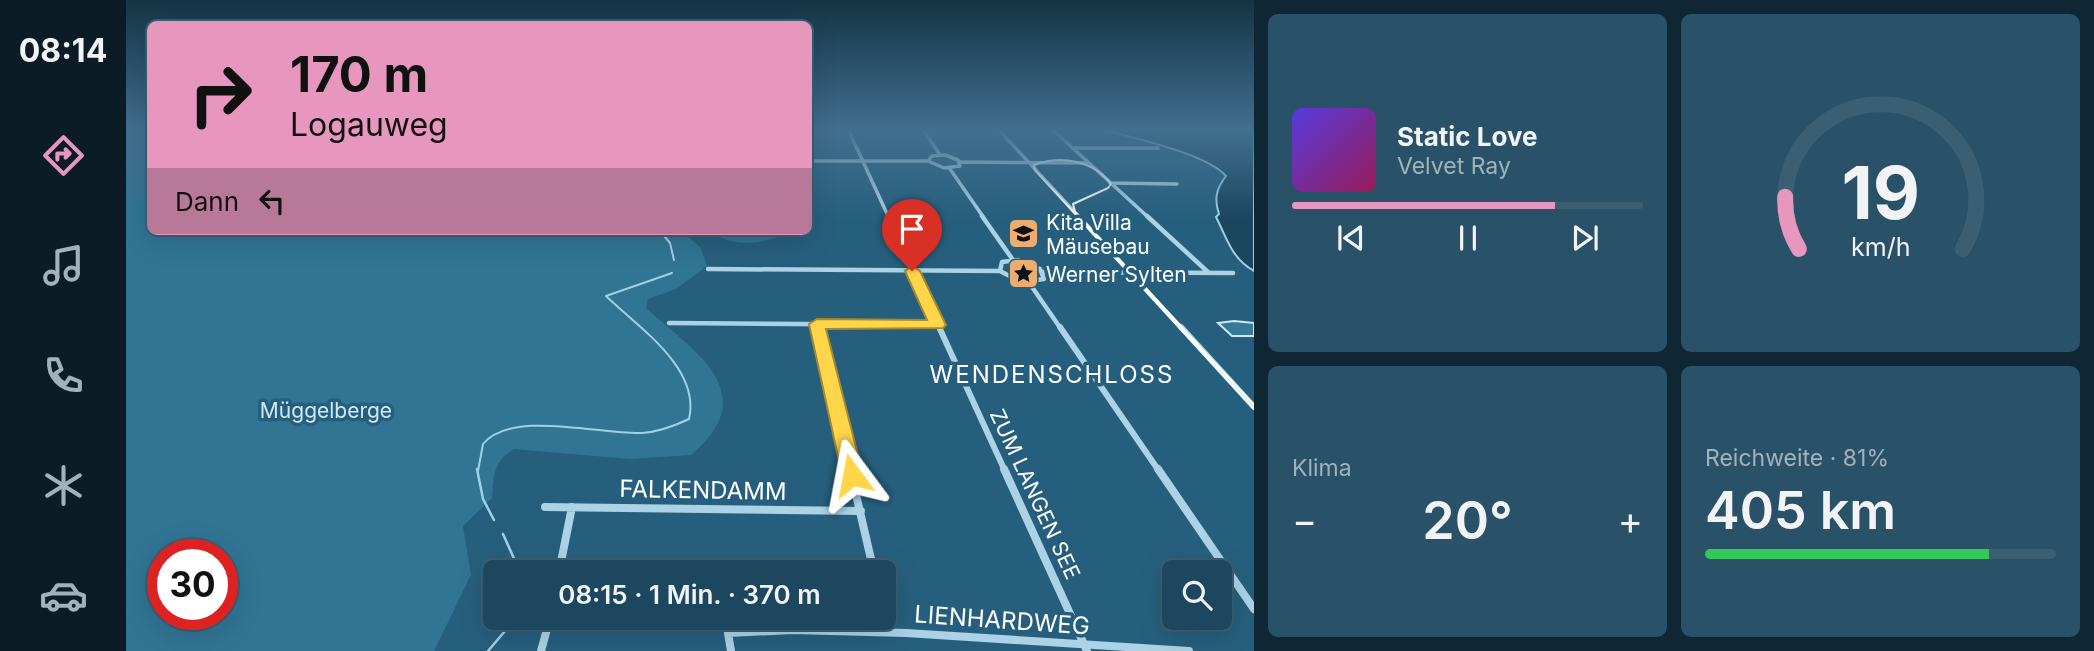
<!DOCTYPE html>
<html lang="de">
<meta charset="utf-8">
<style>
body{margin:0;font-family:Inter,sans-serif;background:#295167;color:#f1f3f6;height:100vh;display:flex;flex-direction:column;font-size:26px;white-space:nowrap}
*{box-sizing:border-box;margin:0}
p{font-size:23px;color:#a0b2bc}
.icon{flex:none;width:38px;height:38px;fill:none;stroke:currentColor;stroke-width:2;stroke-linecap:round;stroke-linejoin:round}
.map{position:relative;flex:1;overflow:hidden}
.side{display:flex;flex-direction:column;gap:14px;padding:14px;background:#0f2734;width:840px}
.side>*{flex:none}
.guide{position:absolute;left:21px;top:21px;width:665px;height:214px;border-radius:10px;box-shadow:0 7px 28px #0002,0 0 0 2px #3a5f73;background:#e797bd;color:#111;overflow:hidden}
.fabs{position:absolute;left:1036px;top:560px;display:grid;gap:14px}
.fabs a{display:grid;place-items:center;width:70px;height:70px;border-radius:10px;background:#1c475e;box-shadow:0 7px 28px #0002,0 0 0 2px #3a5f73;font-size:35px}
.speed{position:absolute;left:21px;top:539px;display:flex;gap:14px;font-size:35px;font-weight:700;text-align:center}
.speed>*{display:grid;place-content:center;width:91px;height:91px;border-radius:50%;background:#1c475e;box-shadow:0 7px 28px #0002,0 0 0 2px #3a5f73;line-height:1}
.speed .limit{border:10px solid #d22;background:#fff;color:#111}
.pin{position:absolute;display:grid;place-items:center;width:60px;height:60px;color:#fff;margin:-72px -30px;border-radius:50% 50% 50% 0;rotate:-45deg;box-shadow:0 0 7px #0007}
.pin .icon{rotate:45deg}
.me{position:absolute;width:77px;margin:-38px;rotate:347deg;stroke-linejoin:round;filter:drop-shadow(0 0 5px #0008)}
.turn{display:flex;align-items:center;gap:24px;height:147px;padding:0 28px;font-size:32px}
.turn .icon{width:91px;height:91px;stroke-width:2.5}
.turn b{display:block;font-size:49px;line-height:60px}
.then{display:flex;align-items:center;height:66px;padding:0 28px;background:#0003;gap:14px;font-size:26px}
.big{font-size:52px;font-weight:600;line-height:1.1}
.side .card{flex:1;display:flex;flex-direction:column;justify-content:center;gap:10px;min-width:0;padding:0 24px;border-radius:10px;background:#295167}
.side .dial{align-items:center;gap:0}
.dial svg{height:182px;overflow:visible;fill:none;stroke:#3a5f73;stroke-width:7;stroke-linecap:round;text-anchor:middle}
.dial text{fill:#f1f3f6;stroke:none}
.song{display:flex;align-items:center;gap:21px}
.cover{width:84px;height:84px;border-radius:10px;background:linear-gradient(135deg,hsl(250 70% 55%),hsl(330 70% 35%))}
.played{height:7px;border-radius:4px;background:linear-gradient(90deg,#e797bd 75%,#3a5f73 75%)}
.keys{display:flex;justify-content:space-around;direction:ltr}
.heat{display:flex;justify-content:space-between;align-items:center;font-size:38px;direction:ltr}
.charge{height:10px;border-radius:5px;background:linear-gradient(90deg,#34c759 81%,#3a5f73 0)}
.side .tiles{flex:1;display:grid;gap:14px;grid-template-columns:repeat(2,1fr)}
.trip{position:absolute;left:357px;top:560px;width:413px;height:70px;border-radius:10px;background:#1c475e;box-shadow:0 7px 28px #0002,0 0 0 2px #3a5f73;font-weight:600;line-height:70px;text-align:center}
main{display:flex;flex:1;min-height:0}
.tabs{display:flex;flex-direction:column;width:126px;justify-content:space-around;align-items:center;background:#0b1c26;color:#a0b2bc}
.tabs .icon{width:49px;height:49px}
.tabs .selected{color:#e797bd}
.tabs b{font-size:32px;color:#f1f3f6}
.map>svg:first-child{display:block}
</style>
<main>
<nav class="tabs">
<b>08:14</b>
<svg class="icon selected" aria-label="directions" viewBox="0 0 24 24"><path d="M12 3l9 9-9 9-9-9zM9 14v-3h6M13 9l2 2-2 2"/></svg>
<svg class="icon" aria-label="music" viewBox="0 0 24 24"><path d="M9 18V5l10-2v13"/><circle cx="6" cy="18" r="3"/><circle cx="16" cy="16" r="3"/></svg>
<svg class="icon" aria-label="phone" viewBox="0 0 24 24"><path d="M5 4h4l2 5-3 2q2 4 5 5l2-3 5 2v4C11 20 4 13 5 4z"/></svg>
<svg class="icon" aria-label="climate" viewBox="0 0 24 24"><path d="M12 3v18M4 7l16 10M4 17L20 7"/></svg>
<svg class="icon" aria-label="car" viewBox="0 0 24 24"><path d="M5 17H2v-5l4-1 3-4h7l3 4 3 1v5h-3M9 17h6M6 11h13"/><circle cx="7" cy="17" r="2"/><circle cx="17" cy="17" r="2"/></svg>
</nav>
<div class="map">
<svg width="1128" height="651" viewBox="0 0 1128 651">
<rect width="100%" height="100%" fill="#265f7d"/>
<path fill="#317494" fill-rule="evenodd" d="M0,129h24v102h531l19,16 7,19 -31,23 -28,10 -2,9c50,45 118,85 45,147l-61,4 -116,-10c-21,12 -20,26 -22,49l-29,28 8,49 -37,76h-308zM37,555h59v59h-59z
M584,231h82c-25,13 -59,18 -82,0z"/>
<path fill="#1a465e" stroke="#a0d0e5" stroke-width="2" d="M975,129h153v142c-23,-13 -27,-33 -38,-54l3,-3c-5,-15 -3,-25 7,-38 -20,-23 -94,-38 -125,-47z"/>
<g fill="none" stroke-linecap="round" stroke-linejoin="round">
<path stroke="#a0d0e5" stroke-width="2" d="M534,231l10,12 4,17
M623,231h17
M352,471l5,-27c28,-35 119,-9 159,-11 17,-1 32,-7 47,-14 12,-51 -51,-92 -83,-123l66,-23"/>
<path stroke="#a0d0e5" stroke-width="2.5" d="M351,469l6,30 11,21
M377,534l17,38
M362,651l28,-33"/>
</g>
<path fill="#37799a" stroke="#cee8f4" stroke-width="2" d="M1108,321l20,2v13h-22l-14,-13z"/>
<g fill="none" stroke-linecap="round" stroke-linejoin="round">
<path stroke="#abd2e5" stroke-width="3.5" d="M722,129l41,89
M797,129l17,26
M872,129l82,89
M926,129l97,89
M946,148h86
M819,155l13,5 2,6 -16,2 -16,-7 4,-5z
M682,161h120
M834,162l129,1
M824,169l34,49
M984,183l67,1"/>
<path stroke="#abd2e5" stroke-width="4.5" d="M762,216l52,113
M856,216l31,44
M952,216l104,113
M1021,216l62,57
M892,260l22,9 4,10 -23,3 -21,-11 2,-9z
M582,269l292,2
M917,272l190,1
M904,284l31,45
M543,323l269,2
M691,324l1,5"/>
<path stroke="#abd2e5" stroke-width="6" d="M692,327l33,144
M813,327l66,144
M934,327l99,144
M1055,327l73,80"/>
<path stroke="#abd2e5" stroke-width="8" d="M724,469l24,103
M878,469l83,182
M1032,469l96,140
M419,507l316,4
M433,572l13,-65
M758,617l3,13
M415,651l9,-33
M605,651l-3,-18 65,-3 113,3 283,18"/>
<path stroke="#fff" stroke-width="2" d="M1128,405l-179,-193 -2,-8 35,-16 3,-4c-18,-24 -50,-29 -77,-19l1,5 219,239"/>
</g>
<linearGradient id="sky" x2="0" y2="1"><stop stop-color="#153445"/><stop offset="0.59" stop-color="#416f8f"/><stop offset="1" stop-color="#416f8f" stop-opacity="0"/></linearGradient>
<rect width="1128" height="220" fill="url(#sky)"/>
<path fill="#ffd54a" stroke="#a68a30" stroke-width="2" d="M786,266l8,5 26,54 -3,3 -117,1 37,146 -3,6 -8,3 -7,-3 -3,-6 -33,-151 8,-5 110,1 -22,-49z"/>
<defs>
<symbol id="school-square" viewBox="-11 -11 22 22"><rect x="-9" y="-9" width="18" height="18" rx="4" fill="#edad71" stroke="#265f7d"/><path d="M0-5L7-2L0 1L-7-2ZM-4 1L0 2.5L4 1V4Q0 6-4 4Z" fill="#111"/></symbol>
<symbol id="sight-square" viewBox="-11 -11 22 22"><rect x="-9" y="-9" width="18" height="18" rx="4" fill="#edad71" stroke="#265f7d"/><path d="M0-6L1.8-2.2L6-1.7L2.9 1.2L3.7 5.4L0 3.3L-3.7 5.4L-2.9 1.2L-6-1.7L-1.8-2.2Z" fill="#111"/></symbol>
</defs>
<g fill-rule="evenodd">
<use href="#school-square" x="880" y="216" width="35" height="35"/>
<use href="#sight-square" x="880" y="256" width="35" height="35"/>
</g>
<g text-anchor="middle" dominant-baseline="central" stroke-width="7" stroke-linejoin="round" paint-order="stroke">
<g font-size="21" fill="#fff" stroke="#265f7d" text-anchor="start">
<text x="920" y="222">Kita Villa<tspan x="920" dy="24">Mäusebau</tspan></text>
<text x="920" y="274">Werner Sylten</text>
</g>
<g font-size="21" fill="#cee8f4" stroke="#265f7d">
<text x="200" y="410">Müggelberge</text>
</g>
<g font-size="21" fill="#fff" stroke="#265f7d">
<text transform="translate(909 494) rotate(65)">ZUM LANGEN SEE</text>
</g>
<g font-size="24" letter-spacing="2" fill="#fff" stroke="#265f7d">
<text x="926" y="374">WENDENSCHLOSS</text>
</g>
<g font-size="24" fill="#fff" stroke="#265f7d">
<text transform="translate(577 490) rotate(1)">FALKENDAMM</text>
<text transform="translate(876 620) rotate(4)">LIENHARDWEG</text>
</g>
</g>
</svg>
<div class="fabs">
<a><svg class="icon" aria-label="search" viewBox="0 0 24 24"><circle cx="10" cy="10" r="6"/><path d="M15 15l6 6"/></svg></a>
</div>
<div class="speed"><div class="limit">30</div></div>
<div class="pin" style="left:786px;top:271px;background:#d93025"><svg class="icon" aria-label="arrive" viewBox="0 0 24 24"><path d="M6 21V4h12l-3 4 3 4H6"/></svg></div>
<svg class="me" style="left:726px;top:475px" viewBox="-20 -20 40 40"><path d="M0-17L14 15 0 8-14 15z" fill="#ffd54a" stroke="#fff" stroke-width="4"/></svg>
<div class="trip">08:15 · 1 Min. · 370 m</div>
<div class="guide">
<div class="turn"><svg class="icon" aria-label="right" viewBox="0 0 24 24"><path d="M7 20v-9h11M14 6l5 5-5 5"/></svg><div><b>170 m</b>Logauweg</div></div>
<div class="then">Dann<svg class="icon" aria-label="left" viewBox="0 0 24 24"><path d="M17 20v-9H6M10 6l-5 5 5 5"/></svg></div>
</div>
</div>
<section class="side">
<div class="tiles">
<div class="card">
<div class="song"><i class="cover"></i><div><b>Static Love</b><p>Velvet Ray</p></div></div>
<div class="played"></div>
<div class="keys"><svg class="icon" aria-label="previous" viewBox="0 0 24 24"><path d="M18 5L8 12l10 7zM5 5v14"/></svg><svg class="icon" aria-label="pause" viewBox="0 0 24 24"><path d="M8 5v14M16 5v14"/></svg><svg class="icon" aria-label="next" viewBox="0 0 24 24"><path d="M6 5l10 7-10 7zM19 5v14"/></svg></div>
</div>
<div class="card dial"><svg viewBox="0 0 100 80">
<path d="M14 69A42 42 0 1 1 86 69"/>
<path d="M14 69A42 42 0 0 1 8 46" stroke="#e797bd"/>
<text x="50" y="56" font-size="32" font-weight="700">19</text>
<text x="50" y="72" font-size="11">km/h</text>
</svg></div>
<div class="card"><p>Klima</p>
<div class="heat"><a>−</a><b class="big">20°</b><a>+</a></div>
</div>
<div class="card"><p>Reichweite · 81%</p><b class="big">405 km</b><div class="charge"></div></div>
</div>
</section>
</main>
